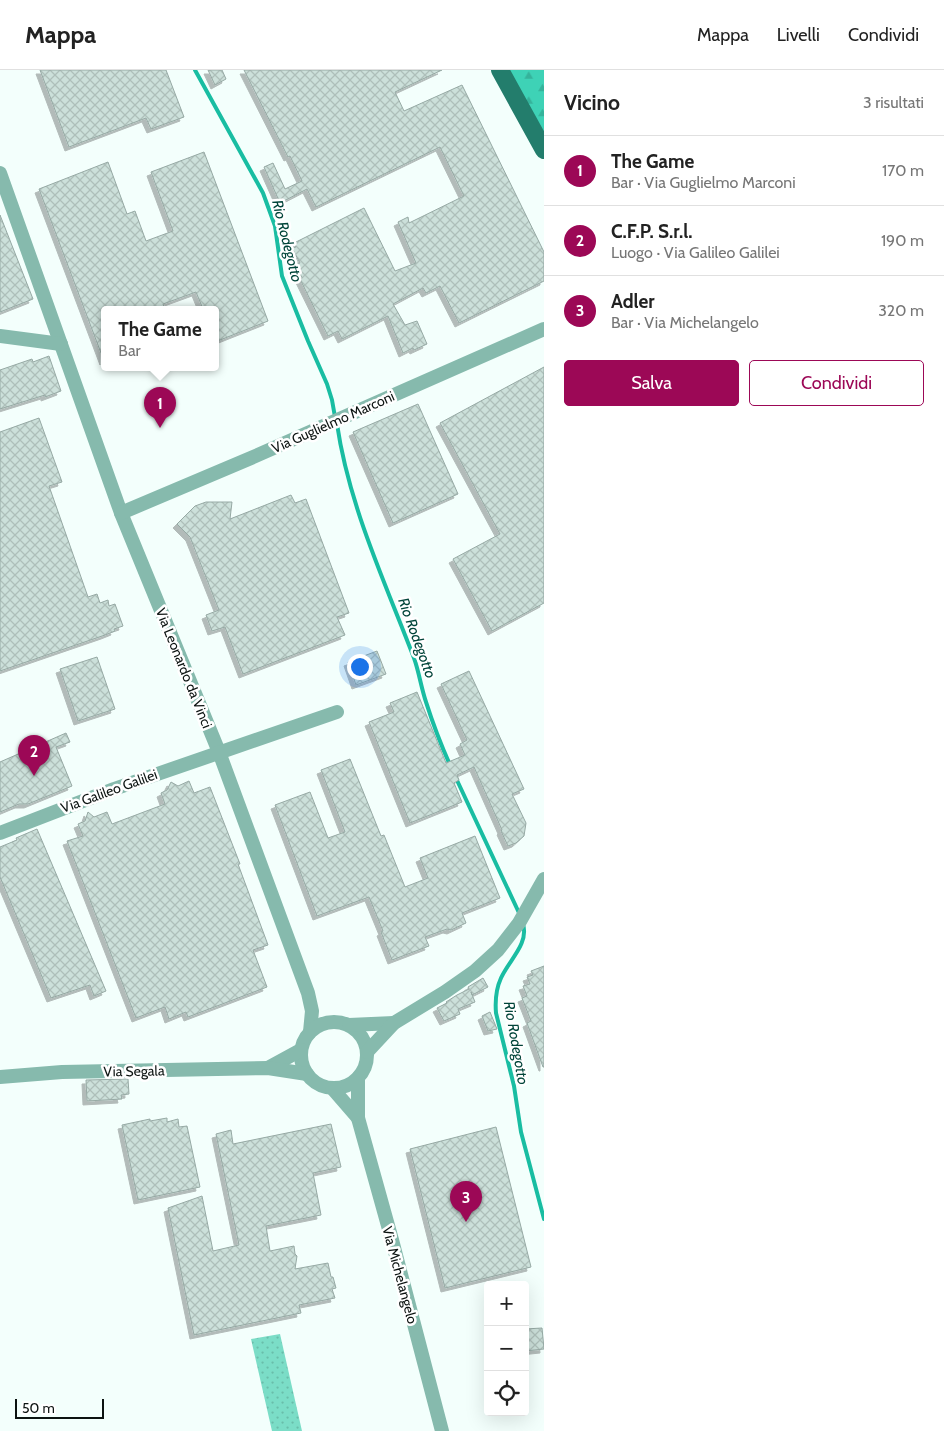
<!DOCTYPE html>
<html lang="it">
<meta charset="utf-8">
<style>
body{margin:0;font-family:Cabin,sans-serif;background:#f2f2f2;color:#222}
.controls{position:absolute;right:15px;bottom:15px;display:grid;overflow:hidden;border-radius:5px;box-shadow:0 5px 20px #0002}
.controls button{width:45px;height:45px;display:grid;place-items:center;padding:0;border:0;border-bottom:1px solid #e0e0e0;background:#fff;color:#222;font:25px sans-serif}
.scale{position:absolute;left:15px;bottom:12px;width:89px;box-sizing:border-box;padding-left:5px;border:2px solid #0c1311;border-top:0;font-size:14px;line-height:18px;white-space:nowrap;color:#0c1311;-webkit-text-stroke:4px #fff;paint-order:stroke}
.you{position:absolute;left:359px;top:596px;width:18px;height:18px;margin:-12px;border:4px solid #fff;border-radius:50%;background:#1a73e8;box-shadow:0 0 0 8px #1a73e833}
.badge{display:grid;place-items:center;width:32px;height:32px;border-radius:50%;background:#9c0856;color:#fff;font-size:16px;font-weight:700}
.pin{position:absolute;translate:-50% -41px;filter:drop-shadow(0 1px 2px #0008)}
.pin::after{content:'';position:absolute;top:26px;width:18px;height:15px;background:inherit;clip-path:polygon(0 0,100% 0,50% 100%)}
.popup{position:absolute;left:101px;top:236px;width:118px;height:65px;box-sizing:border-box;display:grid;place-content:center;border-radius:5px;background:#fff;filter:drop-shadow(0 1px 4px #0005);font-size:16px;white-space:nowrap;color:#767676}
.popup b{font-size:19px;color:#222}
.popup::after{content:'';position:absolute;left:50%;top:100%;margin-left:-10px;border:10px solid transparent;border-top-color:#fff}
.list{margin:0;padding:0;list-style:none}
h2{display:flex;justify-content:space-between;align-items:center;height:65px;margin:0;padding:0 20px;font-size:21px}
h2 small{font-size:16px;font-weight:400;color:#767676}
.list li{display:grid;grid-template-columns:32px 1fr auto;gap:15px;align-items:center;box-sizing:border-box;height:70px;padding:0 20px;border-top:1px solid #e0e0e0}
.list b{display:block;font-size:19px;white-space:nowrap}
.list p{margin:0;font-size:16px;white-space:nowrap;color:#767676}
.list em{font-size:16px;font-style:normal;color:#767676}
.actions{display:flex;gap:10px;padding:15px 20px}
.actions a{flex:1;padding:11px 0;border:1px solid #9c0856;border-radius:5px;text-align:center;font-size:18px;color:#9c0856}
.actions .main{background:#9c0856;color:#fff}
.icon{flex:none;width:28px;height:28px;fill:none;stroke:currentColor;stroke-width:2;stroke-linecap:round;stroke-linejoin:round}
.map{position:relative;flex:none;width:544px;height:1361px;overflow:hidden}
header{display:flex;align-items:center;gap:30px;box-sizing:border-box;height:70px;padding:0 25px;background:#fff;border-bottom:1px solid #e0e0e0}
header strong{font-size:24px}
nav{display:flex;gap:28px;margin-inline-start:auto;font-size:18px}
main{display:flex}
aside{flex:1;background:#fff}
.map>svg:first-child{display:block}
.grass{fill:url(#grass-dots)}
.forest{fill:url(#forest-firs)}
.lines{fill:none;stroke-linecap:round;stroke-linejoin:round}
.stream{stroke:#19bda2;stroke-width:4}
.building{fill:url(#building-cross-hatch);stroke:#96a9a4;filter:url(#shadow)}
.minor{stroke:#86baad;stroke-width:14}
.major{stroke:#237d6c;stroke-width:18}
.labels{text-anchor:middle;stroke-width:5;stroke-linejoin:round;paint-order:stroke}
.street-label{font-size:14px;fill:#0c1311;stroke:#fff}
.water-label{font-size:15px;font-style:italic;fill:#014439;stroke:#fff}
</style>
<header>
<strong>Mappa</strong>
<nav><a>Mappa</a><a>Livelli</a><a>Condividi</a></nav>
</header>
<main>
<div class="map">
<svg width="544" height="1361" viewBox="0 0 544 1361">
<defs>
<pattern id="grass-dots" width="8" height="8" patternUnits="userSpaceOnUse" patternTransform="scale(1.25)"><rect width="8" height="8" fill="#7bddc7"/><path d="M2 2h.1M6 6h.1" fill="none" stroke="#69bdaa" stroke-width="1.8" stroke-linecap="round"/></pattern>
<pattern id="forest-firs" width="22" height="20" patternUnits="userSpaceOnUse" patternTransform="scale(1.25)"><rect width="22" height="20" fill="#3ed2b6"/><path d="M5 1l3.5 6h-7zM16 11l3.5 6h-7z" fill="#35b39b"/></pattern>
<pattern id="building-cross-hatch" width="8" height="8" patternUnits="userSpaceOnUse" patternTransform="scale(1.25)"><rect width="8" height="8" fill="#cce0da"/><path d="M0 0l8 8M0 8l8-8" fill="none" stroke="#aebfba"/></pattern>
<filter id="shadow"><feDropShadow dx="-4" dy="4" stdDeviation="0" flood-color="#0004"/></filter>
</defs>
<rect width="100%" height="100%" fill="#f3fffc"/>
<path class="grass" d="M280 1264 302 1361H272L251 1269Z"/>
<path class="forest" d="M499 0H544V82Z"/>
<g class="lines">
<g class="stream">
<path d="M195 0 263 123 275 156 282 206 308 271 327 314 332 330 335 347"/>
<path d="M337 354C349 436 385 512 414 588 419 602 421 617 426 632 433 654 441 675 450 695"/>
<path d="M455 706 520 845"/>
<path d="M523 854C529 874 509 890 501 908 496 919 495 931 496 943L514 1016 521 1062 544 1149"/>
</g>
</g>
<g class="building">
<path d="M40 0H166L184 47 151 59 146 48 69 77Z"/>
<path d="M208 0H222L226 9 215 15Z"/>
<path d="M244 0H442L395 22 404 41 462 15 544 182V211L459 253 440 216 426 223 423 218 393 234 405 255 417 251 427 274 414 280 413 278 403 283 388 246 342 269 338 261 328 266 300 209 302 208 296 195 300 193 292 178 296 177 294 173 364 138 395 201 416 193 398 152 408 147 409 153 464 126 440 77 316 137 307 119 280 133 264 97 273 93 285 119 302 111 290 86 288 87Z"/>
<path d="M204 82 268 251 215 272V239H203L196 222 163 234 165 239H105L104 291 39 119 108 92 127 144 135 141 146 171 173 161 151 102Z"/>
<path d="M0 145 33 229 0 242Z"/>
<path d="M49 286 61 321 45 327V325L0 339V300L32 289 33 292Z"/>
<path d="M544 297V533L492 561 453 489 500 464 440 353Z"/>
<path d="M418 334 458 424 393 453 353 362Z"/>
<path d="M39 348 62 412 49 416 88 527 97 524 100 533 108 530 109 536 115 534 123 556 114 559 115 561 105 565 0 601V362Z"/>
<path d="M291 425 295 433 306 429 349 543 337 547 345 565 243 604 225 557 212 561 206 545 219 540 190 467 177 454 195 436 206 432H232L230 449Z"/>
<path d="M377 581 386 604 356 615 348 592Z"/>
<path d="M97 587 115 639 78 651 60 599Z"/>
<path d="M469 601 524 719 512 724 526 753 524 766 516 773 508 776 501 761 502 760 474 697 457 705 459 710 454 713 462 732 410 753 369 652 394 642 390 633 417 622 446 693 465 685 460 674 467 670 441 614Z"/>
<path d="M66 663 70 672 56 677 72 716 28 734H19L0 742V692Z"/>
<path d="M350 689 381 766 384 765 405 817 428 808 420 788 475 766 500 828 462 843 466 853 451 860 447 859 425 867 429 876 392 890 381 862 383 861 369 827 317 846 275 735 310 722 328 768 345 762 321 700Z"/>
<path d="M189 711 194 723 210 717 240 794H238L268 875 253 880 267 917 188 947 186 942 169 949 165 937 136 948 67 771 83 766 78 754 85 751 88 742 94 747 107 742 112 754 165 734 161 723 167 720 171 712 178 716Z"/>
<path d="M37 759 106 921 94 926 90 915 51 928 0 807V777L17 770 16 768Z"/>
<path d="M544 896V997H543L527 953 531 951 522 928 527 926 523 916 530 914 527 907 533 905 531 901Z"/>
<path d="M483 908 488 917 472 925 471 922 475 932 458 939 460 944 444 951 437 938 447 933 446 932 457 925 469 919 468 917Z"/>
<path d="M490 942 497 959 488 961 482 946Z"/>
<path d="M128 1009 129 1024 121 1025 122 1029 87 1031 86 1010Z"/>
<path d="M167 1048V1052L178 1049 179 1057 187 1056 200 1117 138 1130 122 1055 150 1049V1051Z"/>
<path d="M331 1054 341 1097 313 1103 321 1145 266 1156 270 1181 294 1176 295 1184 297 1186 295 1199 328 1193 331 1207H333L336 1218 332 1219 335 1228 299 1235 301 1243 194 1265 168 1138 202 1126 213 1181 239 1175 216 1064 231 1060 233 1074Z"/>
<path d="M496 1057 531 1197 445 1218 410 1079Z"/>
<path d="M542 1258 544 1279 525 1281V1259Z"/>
</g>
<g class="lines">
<g class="minor">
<path d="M0 103 121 443 219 682 308 923 312 941 310 962"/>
<path d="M0 266 61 274"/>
<path d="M121 443 251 388 544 259"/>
<path d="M0 763 114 719 337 642"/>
<circle cx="334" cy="985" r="33"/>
<path d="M349 955 394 953"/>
<path d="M367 982 394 953 445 922 475 901 498 880 519 853 544 809"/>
<path d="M268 998 301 980"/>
<path d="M0 1007 62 1002 268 998 307 1004"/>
<path d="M358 1008V1048L392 1170 442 1361"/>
<path d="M332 1018 358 1048"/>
</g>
<path class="major" d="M500 0 544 80"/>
</g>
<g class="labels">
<g class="street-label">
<text transform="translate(333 352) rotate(-24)" y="5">Via Guglielmo Marconi</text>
<text transform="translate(184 598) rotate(68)" y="5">Via Leonardo da Vinci</text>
<text transform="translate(109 721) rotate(-20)" y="5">Via Galileo Galilei</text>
<text transform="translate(134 1001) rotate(-1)" y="5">Via Segala</text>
<text transform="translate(400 1205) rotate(75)" y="5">Via Michelangelo</text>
</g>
<g class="water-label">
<text transform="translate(287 171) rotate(76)" y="5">Rio Rodegotto</text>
<text transform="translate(417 568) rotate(70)" y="5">Rio Rodegotto</text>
<text transform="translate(516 973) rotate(80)" y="5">Rio Rodegotto</text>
</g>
</g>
</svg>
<div class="controls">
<button>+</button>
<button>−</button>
<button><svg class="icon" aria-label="locate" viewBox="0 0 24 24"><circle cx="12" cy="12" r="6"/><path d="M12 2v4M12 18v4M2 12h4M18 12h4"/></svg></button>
</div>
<div class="scale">50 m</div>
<div class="you"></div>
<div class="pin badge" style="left:160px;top:358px">1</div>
<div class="popup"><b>The Game</b>Bar</div>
<div class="pin badge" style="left:34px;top:706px">2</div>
<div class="pin badge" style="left:466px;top:1152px">3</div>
</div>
<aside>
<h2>Vicino<small>3 risultati</small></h2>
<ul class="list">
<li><span class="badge">1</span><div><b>The Game</b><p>Bar · Via Guglielmo Marconi</p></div><em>170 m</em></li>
<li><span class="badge">2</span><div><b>C.F.P. S.r.l.</b><p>Luogo · Via Galileo Galilei</p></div><em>190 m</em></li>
<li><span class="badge">3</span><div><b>Adler</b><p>Bar · Via Michelangelo</p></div><em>320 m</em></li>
</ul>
<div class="actions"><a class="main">Salva</a><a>Condividi</a></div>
</aside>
</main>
